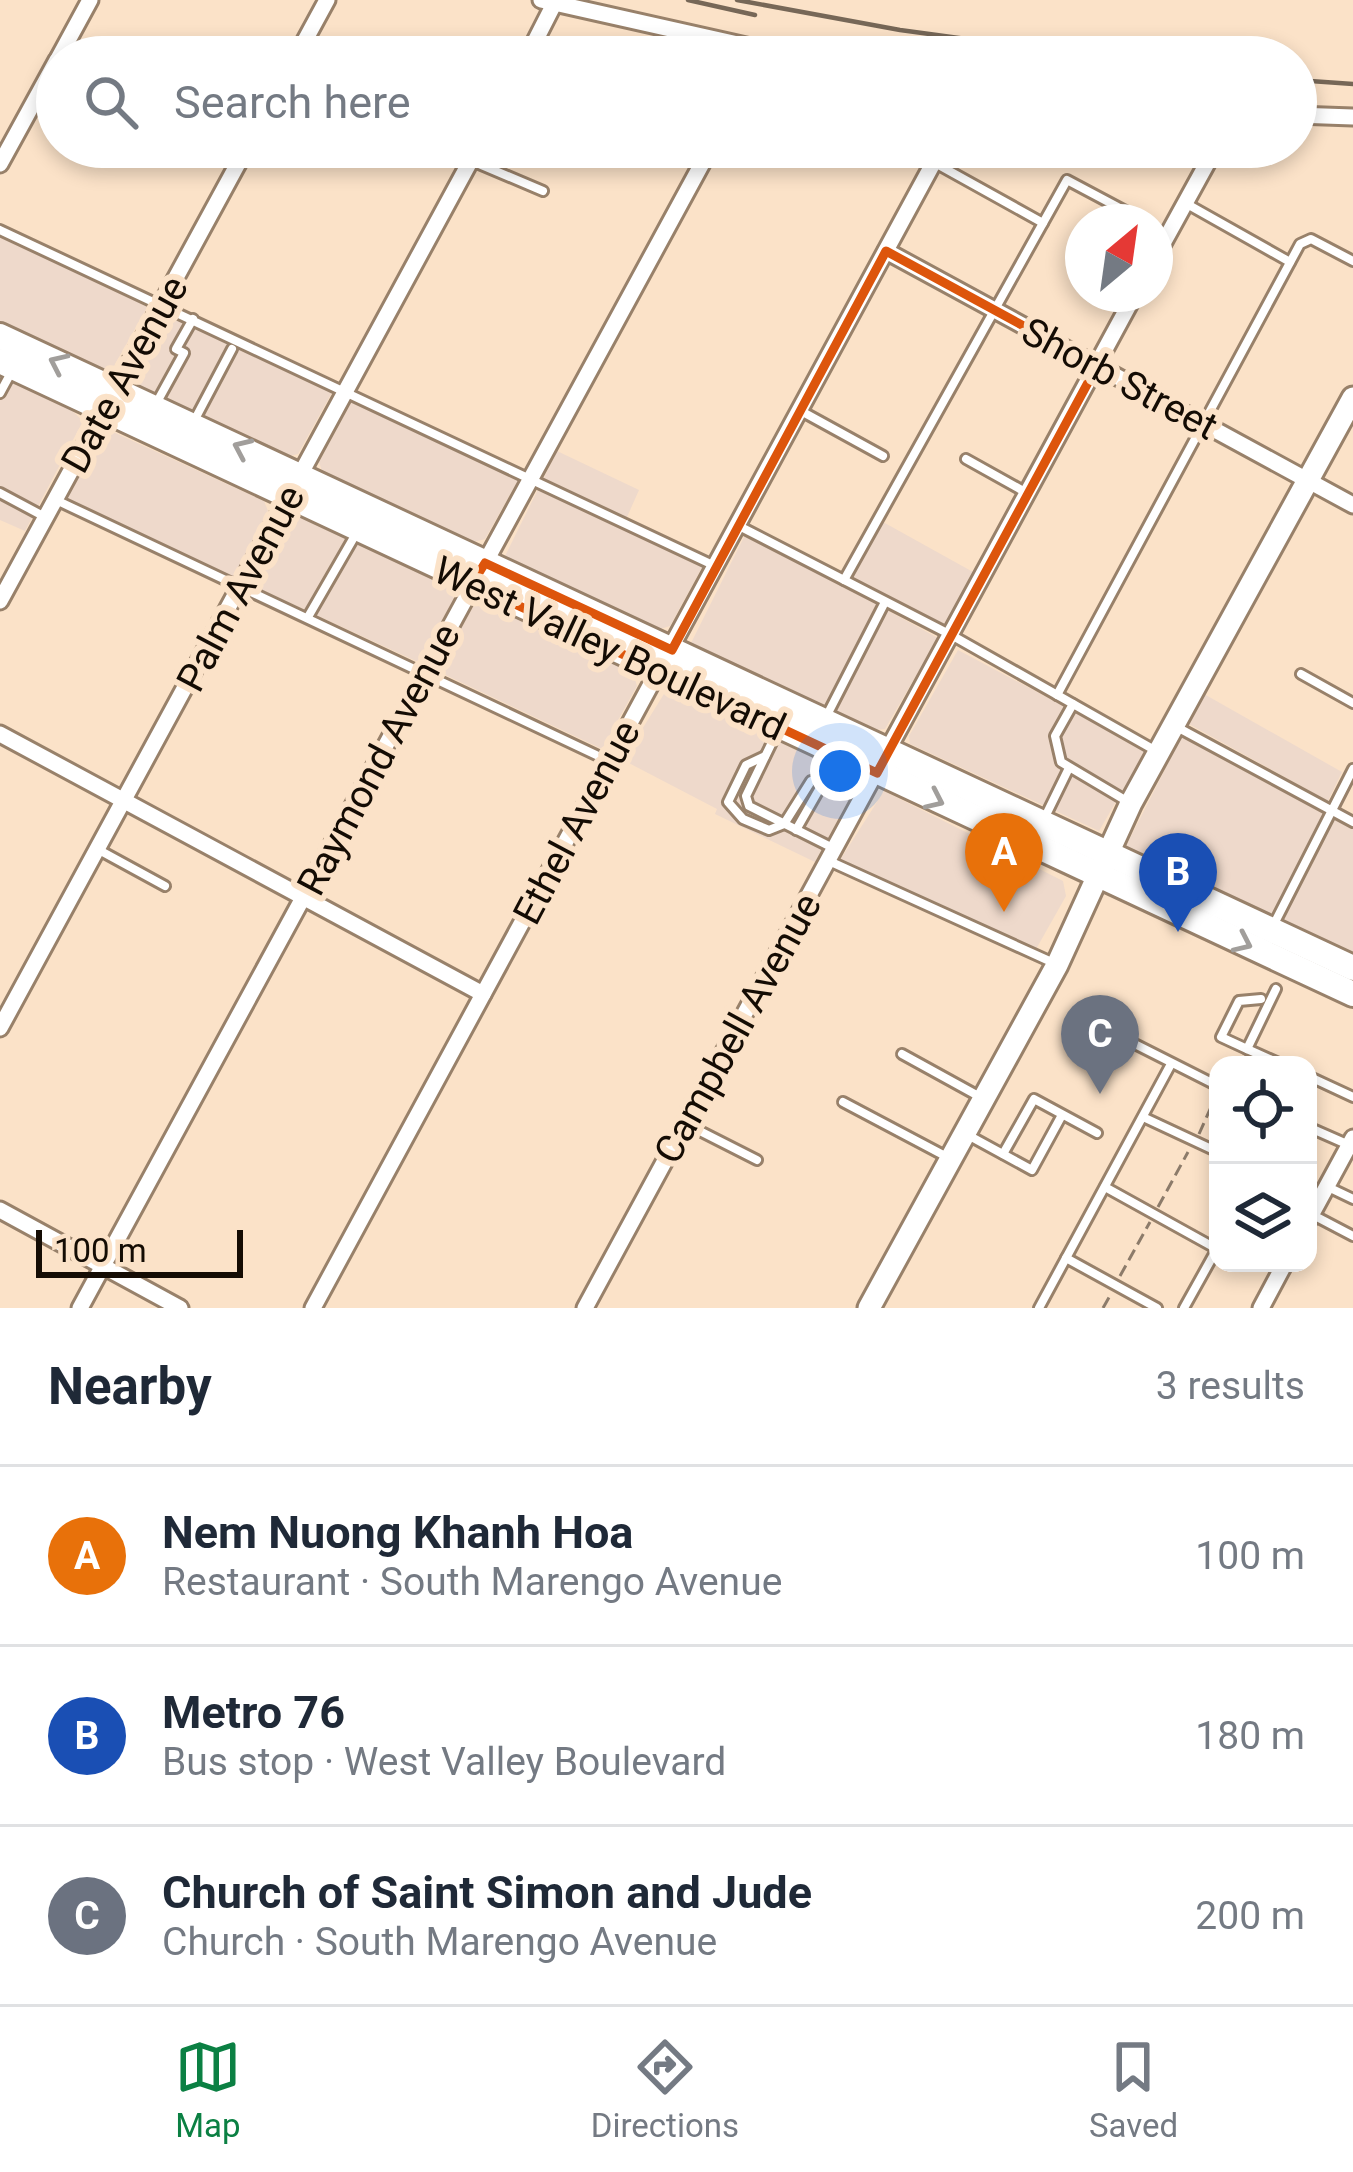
<!DOCTYPE html>
<meta charset="utf-8">
<style>
body{margin:0;font-family:Roboto,sans-serif;background:#f6f6f7;color:#1f2937}
.controls{position:absolute;right:36px;bottom:36px;display:grid;overflow:hidden;border-radius:24px;box-shadow:0 6px 18px #0003}
.controls button{width:108px;height:108px;display:grid;place-items:center;padding:0;border:0;border-bottom:3px solid #e0e1e3;background:#fff;color:#1f2937;font:60px sans-serif}
.compass{position:absolute;left:1065px;top:204px;width:108px;height:108px;border-radius:50%;background:#fff;box-shadow:0 6px 18px #0003;rotate:29deg}
.scale{position:absolute;left:36px;bottom:30px;width:207px;box-sizing:border-box;padding-left:12px;border:6px solid #140c04;border-top:0;font-size:33px;line-height:42px;white-space:nowrap;color:#140c04;-webkit-text-stroke:9px #fbe2c8;paint-order:stroke}
.you{position:absolute;left:840px;top:771px;width:42px;height:42px;margin:-30px;border:9px solid #fff;border-radius:50%;background:#1a73e8;box-shadow:0 0 0 18px #1a73e833}
.badge{display:grid;place-items:center;width:78px;height:78px;border-radius:50%;background:#0b8043;color:#fff;font-size:39px;font-weight:700}
.pin{position:absolute;translate:-50% -99px;filter:drop-shadow(0 3px 6px #0008)}
.pin::after{content:'';position:absolute;top:63px;width:42px;height:36px;background:inherit;clip-path:polygon(0 0,100% 0,50% 100%)}
.list{margin:0;padding:0;list-style:none}
h2{display:flex;justify-content:space-between;align-items:center;height:156px;margin:0;padding:0 48px;font-size:51px}
h2 small{font-size:39px;font-weight:400;color:#747a83}
.list li{display:grid;grid-template-columns:78px 1fr auto;gap:36px;align-items:center;box-sizing:border-box;height:180px;padding:0 48px;border-top:3px solid #e0e1e3}
.list b{display:block;font-size:45px;white-space:nowrap}
.list p{margin:0;font-size:39px;white-space:nowrap;color:#747a83}
.list em{font-size:39px;font-style:normal;color:#747a83}
.icon{flex:none;width:66px;height:66px;fill:none;stroke:currentColor;stroke-width:2;stroke-linecap:round;stroke-linejoin:round}
.map{position:relative;flex:none;width:1353px;height:1308px;overflow:hidden}
.search{position:absolute;background:#fff;box-shadow:0 6px 18px #0003;left:36px;right:36px;top:36px;height:132px;display:flex;align-items:center;gap:30px;box-sizing:border-box;padding:0 42px;border-radius:66px;color:#747a83;font-size:45px}
.sheet{height:696px;background:#fff}
nav{display:flex;justify-content:space-around;align-items:center;box-sizing:border-box;height:168px;border-top:3px solid #e0e1e3;background:#fff;font-size:33px;color:#747a83}
nav a{display:grid;justify-items:center;gap:6px}
nav .on{color:#0b8043}
.map>svg:first-child{display:block}
.commercial{fill:#eed9cb}
.lines{fill:none;stroke-linecap:round;stroke-linejoin:round}
.lane-casing{stroke:#98816a;stroke-width:14}
.street-casing{stroke:#98816a;stroke-width:21}
.secondary-casing{stroke:#98816a;stroke-width:27}
.primary-casing{stroke:#98816a;stroke-width:30}
.path{stroke:#8c7b6a;stroke-width:3;stroke-dasharray:12 6;stroke-linecap:butt}
.lane{stroke:#fff;stroke-width:8}
.street{stroke:#fff;stroke-width:15}
.secondary{stroke:#fff;stroke-width:21}
.primary{stroke:#fff;stroke-width:24}
.rail{stroke:#766757;stroke-width:4.5}
.oneway{stroke:#a19e9b}
.marked{fill:none;stroke:#dd550c;stroke-width:9;stroke-linejoin:round}
.labels{text-anchor:middle;stroke-width:12;stroke-linejoin:round;paint-order:stroke}
.street-label{font-size:39px;fill:#140c04;stroke:#fbe2c8}
</style>
<div class="map">
<svg width="1353" height="1308" viewBox="0 0 1353 1308">
<rect width="100%" height="100%" fill="#fbe2c8"/>
<g class="commercial">
<path d="M0 236 149 304 114 366 101 371 0 324Z"/>
<path d="M167 311 334 389 298 454 286 457 139 388 135 375Z"/>
<path d="M0 375 65 404 83 421 25 531 0 520Z"/>
<path d="M353 399 520 477 485 539 470 543 323 474 319 462Z"/>
<path d="M111 431 264 501 268 511 233 578 66 498 100 437Z"/>
<path d="M557 451 639 490 623 526 704 564 670 626 657 630 505 556Z"/>
<path d="M296 515 449 586 454 599 418 662 251 585 287 521Z"/>
<path d="M883 522 973 572 944 627 852 577Z"/>
<path d="M746 533 938 638 885 729 873 730 691 643Z"/>
<path d="M484 602 632 670 637 686 602 749 437 671 473 607Z"/>
<path d="M958 650 1146 750 1099 831 910 744 909 736Z"/>
<path d="M667 689 854 777 855 788 815 862 715 814 717 809 623 760Z"/>
<path d="M1204 694 1342 772 1328 801 1187 723Z"/>
<path d="M1182 736 1353 829V953L1126 846Z"/>
<path d="M884 791 1063 881 1066 896 1035 951 840 860Z"/>
</g>
<g class="lines">
<g class="lane-casing">
<g id="lane">
<path d="M39 98 57 106"/>
<path d="M472 161 543 191"/>
<path d="M935 163 1043 223"/>
<path d="M1187 204 1290 262"/>
<path d="M0 230 715 566"/>
<path d="M0 393 13 369"/>
<path d="M157 402 184 353 176 349 193 319"/>
<path d="M801 411 883 456"/>
<path d="M194 421 232 349"/>
<path d="M966 459 1027 493"/>
<path d="M0 493 45 517"/>
<path d="M56 500 609 761"/>
<path d="M739 526 953 636 1158 752"/>
<path d="M844 580 1067 180 1146 222"/>
<path d="M308 617 357 532"/>
<path d="M1301 674 1353 703"/>
<path d="M1057 695 1300 244 1311 239 1353 261"/>
<path d="M1073 704 1055 736 1061 762 1130 803"/>
<path d="M825 719 885 602"/>
<path d="M1175 726 1353 822"/>
<path d="M779 728 746 796 749 806 835 849"/>
<path d="M765 756 746 765 728 802 743 819 769 830 784 824 811 781 827 779"/>
<path d="M1045 817 1068 770"/>
<path d="M796 830 837 758"/>
<path d="M99 850 165 886"/>
<path d="M829 861 1056 964"/>
<path d="M1272 928 1353 769"/>
<path d="M1276 989 1247 1049 1283 1065"/>
<path d="M1113 1033 1218 1086"/>
<path d="M1247 1049 1221 1037 1239 1001 1261 999"/>
<path d="M902 1054 982 1098"/>
<path d="M1308 1076 1353 1097"/>
<path d="M843 1102 949 1158"/>
<path d="M1143 1117 1218 1152"/>
<path d="M686 1124 757 1160"/>
<path d="M1308 1127 1349 1145"/>
<path d="M966 1134 1032 1170 1062 1115"/>
<path d="M1003 1154 1034 1099 1097 1133"/>
<path d="M1105 1187 1217 1249"/>
<path d="M1328 1187 1353 1199"/>
<path d="M1313 1215 1353 1236"/>
<path d="M1066 1258 1157 1308"/>
<path d="M1039 1308 1171 1064"/>
<path d="M1184 1308 1218 1247"/>
</g>
</g>
<g class="street-casing">
<g id="street">
<path d="M541 0 795 57"/>
<path d="M59 57 90 0"/>
<path d="M296 57 327 0"/>
<path d="M527 57 554 4"/>
<path d="M1296 115 1353 117"/>
<path d="M0 164 57 60"/>
<path d="M886 251 1353 505"/>
<path d="M1155 258 1216 147"/>
<path d="M0 601 247 147"/>
<path d="M0 734 483 994"/>
<path d="M0 1028 478 147"/>
<path d="M0 1210 180 1308"/>
<path d="M1308 1221 1353 1138"/>
<path d="M80 1308 711 147"/>
<path d="M313 1308 942 147"/>
<path d="M585 1308 1135 294"/>
<path d="M1261 1308 1285 1263"/>
</g>
</g>
<g class="secondary-casing">
<path id="secondary" d="M869 1308 1057 965 1131 803 1353 398"/>
</g>
<g class="primary-casing">
<g id="primary">
<path d="M0 336 1353 968"/>
<path d="M0 361 1353 994"/>
</g>
</g>
<g class="path">
<path d="M1199 1134 1211 1107"/>
<path d="M1158 1207 1188 1152"/>
<path d="M1120 1276 1150 1222"/>
<path d="M1103 1308 1111 1294"/>
</g>
<use href="#lane" class="lane"/>
<use href="#street" class="street"/>
<use href="#secondary" class="secondary"/>
<use href="#primary" class="primary"/>
<g class="rail">
<path d="M688 0 755 15"/>
<path d="M737 0 900 30 1100 57"/>
<path d="M1296 80 1353 84"/>
</g>
</g>
<defs><path id="oneway-chevron" d="M-2-3.5L2.5 0L-2 3.5" fill="none" stroke-width="1.6" stroke-linecap="round" stroke-linejoin="round" transform="scale(3)"/></defs>
<g class="oneway">
<use href="#oneway-chevron" transform="translate(58 363) rotate(-155)"/>
<use href="#oneway-chevron" transform="translate(242 448) rotate(-156)"/>
<use href="#oneway-chevron" transform="translate(935 800) rotate(25)"/>
<use href="#oneway-chevron" transform="translate(1243 943) rotate(25)"/>
</g>
<path class="marked" d="M886 251 1097 366 877 773 472 584 485 563 672 650Z"/>
<g class="labels">
<g class="street-label">
<text transform="translate(124 374) rotate(-61)" y="14">Date Avenue</text>
<text transform="translate(1120 378) rotate(28)" y="14">Shorb Street</text>
<text transform="translate(240 588) rotate(-62)" y="14">Palm Avenue</text>
<text transform="translate(610 648) rotate(25)" y="14">West Valley Boulevard</text>
<text transform="translate(378 759) rotate(-62)" y="14">Raymond Avenue</text>
<text transform="translate(576 822) rotate(-62)" y="14">Ethel Avenue</text>
<text transform="translate(737 1028) rotate(-61)" y="14">Campbell Avenue</text>
</g>
</g>
</svg>
<div class="controls">
<button><svg class="icon" aria-label="locate" viewBox="0 0 24 24"><circle cx="12" cy="12" r="6"/><path d="M12 2v4M12 18v4M2 12h4M18 12h4"/></svg></button>
<button><svg class="icon" aria-label="layers" viewBox="0 0 24 24"><path d="M12 4l9 5-9 5-9-5zM3 14l9 5 9-5"/></svg></button>
</div>
<svg class="compass" viewBox="-18 -18 36 36"><path d="M0-13l5 13h-10z" fill="#e53935"/><path d="M0 13l5-13h-10z" fill="#747a83"/></svg>
<div class="scale">100 m</div>
<div class="you"></div>
<div class="pin badge" style="left:1004px;top:912px;background:#e8710a">A</div>
<div class="pin badge" style="left:1178px;top:932px;background:#1a4fb4">B</div>
<div class="pin badge" style="left:1100px;top:1094px;background:#6b7280">C</div>
<div class="search"><svg class="icon" aria-label="search" viewBox="0 0 24 24"><circle cx="10" cy="10" r="6"/><path d="M15 15l6 6"/></svg>Search here</div>
</div>
<section class="sheet">
<h2>Nearby<small>3 results</small></h2>
<ul class="list">
<li><span class="badge" style="background:#e8710a">A</span><div><b>Nem Nuong Khanh Hoa</b><p>Restaurant · South Marengo Avenue</p></div><em>100 m</em></li>
<li><span class="badge" style="background:#1a4fb4">B</span><div><b>Metro 76</b><p>Bus stop · West Valley Boulevard</p></div><em>180 m</em></li>
<li><span class="badge" style="background:#6b7280">C</span><div><b>Church of Saint Simon and Jude</b><p>Church · South Marengo Avenue</p></div><em>200 m</em></li>
</ul>
</section>
<nav>
<a class="on"><svg class="icon" aria-label="map" viewBox="0 0 24 24"><path d="M3 6l6-2 6 2 6-2v14l-6 2-6-2-6 2zM9 4v14M15 6v14"/></svg>Map</a>
<a><svg class="icon" aria-label="directions" viewBox="0 0 24 24"><path d="M12 3l9 9-9 9-9-9zM9 14v-3h6M13 9l2 2-2 2"/></svg>Directions</a>
<a><svg class="icon" aria-label="saved" viewBox="0 0 24 24"><path d="M7 4h10v16l-5-4-5 4z"/></svg>Saved</a>
</nav>
